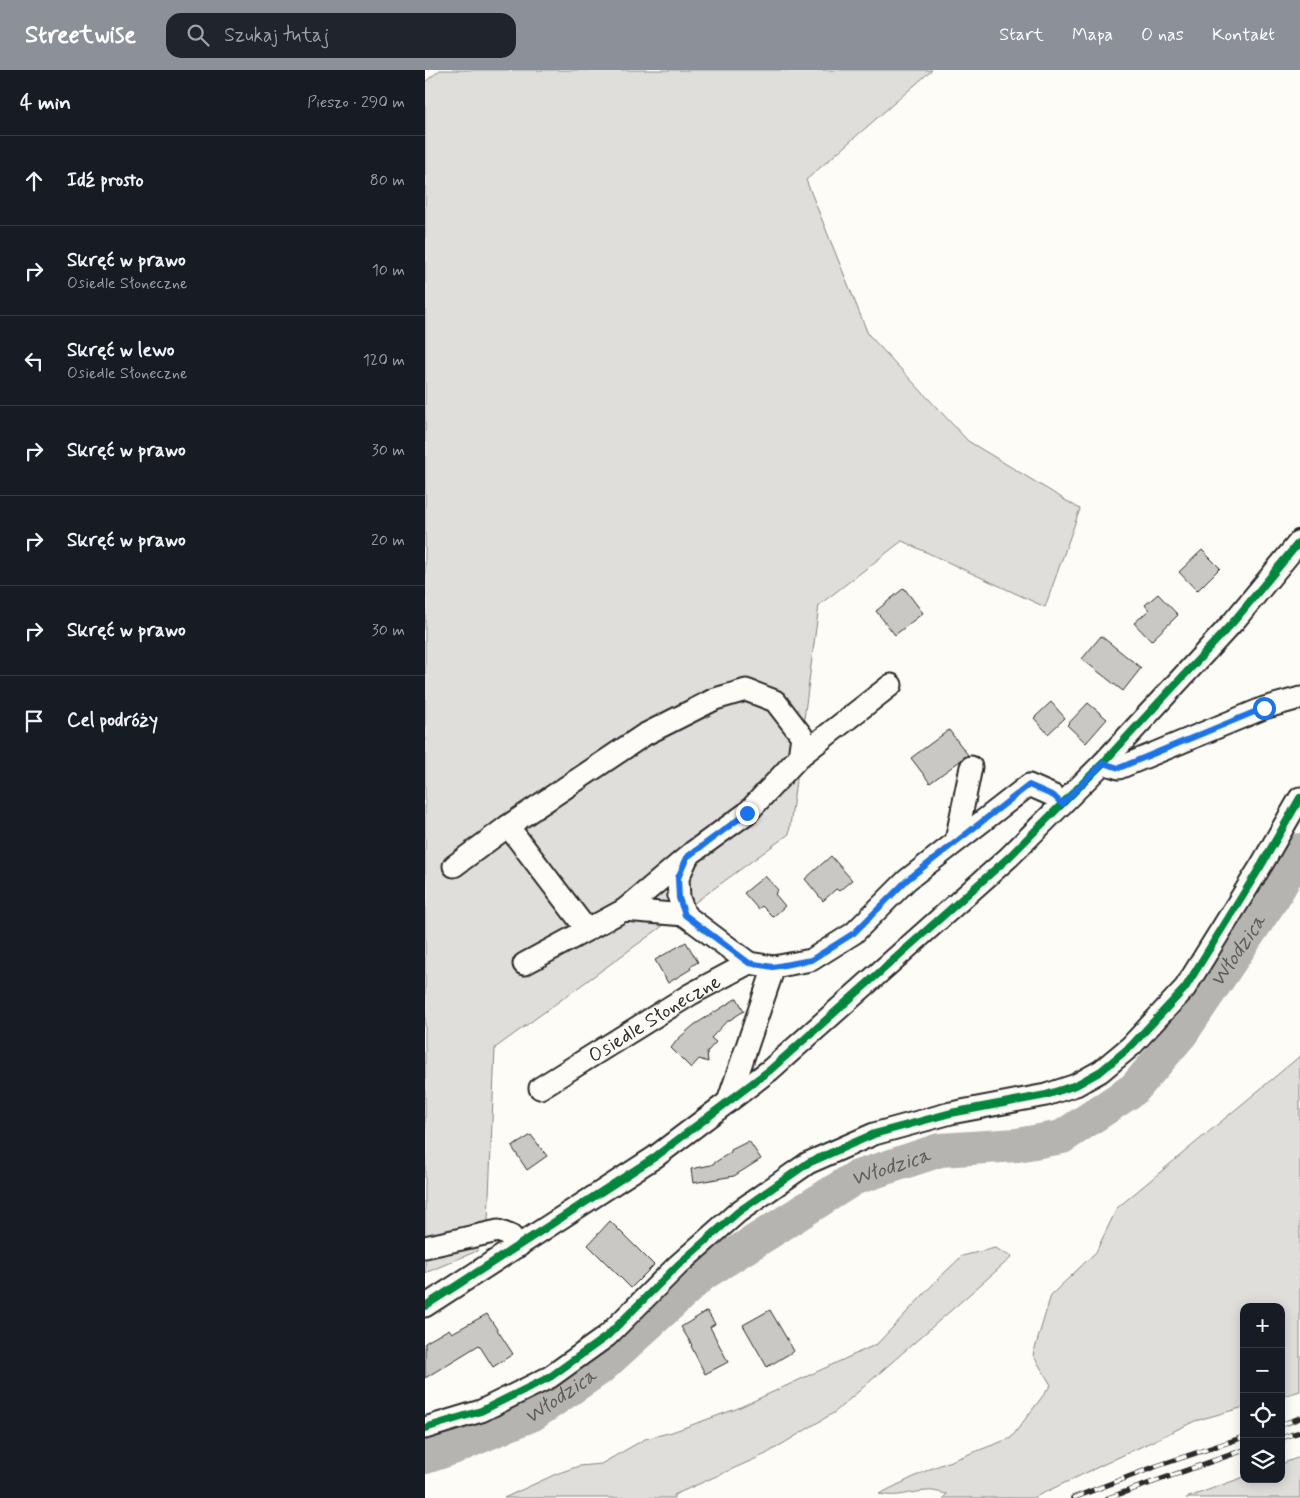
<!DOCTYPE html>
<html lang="pl">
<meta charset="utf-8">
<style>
body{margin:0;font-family:Mynerve,sans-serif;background:#20242c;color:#f1f3f6}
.controls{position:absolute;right:15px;bottom:15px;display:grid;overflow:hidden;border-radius:10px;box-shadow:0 2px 12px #0003}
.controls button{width:45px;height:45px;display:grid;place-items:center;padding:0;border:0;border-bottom:1px solid #363941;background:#171b24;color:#f1f3f6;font:25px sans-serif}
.stop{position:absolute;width:15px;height:15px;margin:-11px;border:4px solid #1a73e8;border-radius:50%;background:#fff}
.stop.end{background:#1a73e8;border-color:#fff;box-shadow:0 1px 5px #0008}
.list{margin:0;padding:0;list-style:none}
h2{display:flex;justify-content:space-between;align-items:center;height:65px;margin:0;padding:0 20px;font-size:21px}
h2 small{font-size:16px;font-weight:400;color:#9ea1a6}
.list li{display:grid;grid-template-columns:32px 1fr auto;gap:15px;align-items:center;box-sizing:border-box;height:90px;padding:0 20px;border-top:1px solid #363941}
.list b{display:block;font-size:19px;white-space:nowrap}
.list p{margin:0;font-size:16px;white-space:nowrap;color:#9ea1a6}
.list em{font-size:16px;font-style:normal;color:#9ea1a6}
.icon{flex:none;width:28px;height:28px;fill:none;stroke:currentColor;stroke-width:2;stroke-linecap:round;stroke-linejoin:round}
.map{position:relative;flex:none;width:875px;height:1428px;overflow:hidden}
header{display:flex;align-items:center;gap:30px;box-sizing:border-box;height:70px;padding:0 25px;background:#8c9099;color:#fff}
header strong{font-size:24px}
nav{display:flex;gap:28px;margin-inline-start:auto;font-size:18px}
.search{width:350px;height:45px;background:#20242c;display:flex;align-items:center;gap:12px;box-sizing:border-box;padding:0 18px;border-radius:15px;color:#9ea1a6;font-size:19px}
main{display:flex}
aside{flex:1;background:#171b24}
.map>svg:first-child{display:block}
.green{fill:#dfdeda;stroke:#858482}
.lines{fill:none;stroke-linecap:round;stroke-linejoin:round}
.river{stroke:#b5b4b1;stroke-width:34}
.building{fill:#c9c8c4;stroke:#2b2b2b}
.minor-casing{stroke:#2b2b2b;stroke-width:25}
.minor{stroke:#fdfcf7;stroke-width:21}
.rail-casing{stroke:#2b2b2b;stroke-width:5.5}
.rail{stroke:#fdfcf7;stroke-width:4;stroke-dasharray:11;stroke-linecap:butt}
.cycleway-casing{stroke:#fdfcf7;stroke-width:11}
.cycleway{stroke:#00873e;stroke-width:8}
.route{stroke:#1a73e8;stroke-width:6}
.labels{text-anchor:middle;stroke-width:5;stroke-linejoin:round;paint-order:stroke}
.street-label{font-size:20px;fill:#2b2b2b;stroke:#fdfcf7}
.water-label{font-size:21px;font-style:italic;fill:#5b5b5a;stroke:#fdfcf7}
</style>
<header>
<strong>Streetwise</strong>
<div class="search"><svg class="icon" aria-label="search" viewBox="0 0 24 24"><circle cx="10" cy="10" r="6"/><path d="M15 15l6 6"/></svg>Szukaj tutaj</div>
<nav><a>Start</a><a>Mapa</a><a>O nas</a><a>Kontakt</a></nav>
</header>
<main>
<aside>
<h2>4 min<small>Pieszo · 290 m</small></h2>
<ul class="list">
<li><svg class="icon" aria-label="ahead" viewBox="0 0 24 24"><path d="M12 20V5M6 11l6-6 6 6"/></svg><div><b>Idź prosto</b></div><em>80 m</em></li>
<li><svg class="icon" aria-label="right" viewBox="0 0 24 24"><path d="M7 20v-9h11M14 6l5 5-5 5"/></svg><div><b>Skręć w prawo</b><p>Osiedle Słoneczne</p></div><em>10 m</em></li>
<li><svg class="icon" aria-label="left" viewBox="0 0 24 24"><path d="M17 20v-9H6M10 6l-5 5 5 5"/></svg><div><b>Skręć w lewo</b><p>Osiedle Słoneczne</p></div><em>120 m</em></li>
<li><svg class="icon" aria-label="right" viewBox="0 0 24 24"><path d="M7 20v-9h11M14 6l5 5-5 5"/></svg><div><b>Skręć w prawo</b></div><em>30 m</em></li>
<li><svg class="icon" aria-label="right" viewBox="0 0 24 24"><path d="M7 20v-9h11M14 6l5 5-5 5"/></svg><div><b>Skręć w prawo</b></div><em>20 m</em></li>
<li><svg class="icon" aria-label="right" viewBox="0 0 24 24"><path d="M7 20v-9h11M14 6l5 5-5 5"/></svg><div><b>Skręć w prawo</b></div><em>30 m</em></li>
<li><svg class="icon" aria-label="arrive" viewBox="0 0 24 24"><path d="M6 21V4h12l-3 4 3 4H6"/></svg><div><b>Cel podróży</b></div></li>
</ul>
</aside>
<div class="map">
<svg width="875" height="1428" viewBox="0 0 875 1428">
<rect width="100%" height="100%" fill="#fdfcf7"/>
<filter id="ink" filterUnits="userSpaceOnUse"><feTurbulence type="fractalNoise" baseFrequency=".02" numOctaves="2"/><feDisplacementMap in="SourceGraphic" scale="10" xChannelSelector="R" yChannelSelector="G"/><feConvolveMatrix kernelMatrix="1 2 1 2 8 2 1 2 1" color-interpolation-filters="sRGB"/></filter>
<g filter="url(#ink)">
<g class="green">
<path d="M15 0H507L381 110 443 264 543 371 655 439 620 537 477 471 394 535 364 764 70 978 63 1152 52 1181 0 1203V12Z"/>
<path d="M875 986V1321L856 1327V1237H819V1337L770 1351 608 1428H518L522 1424C516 1423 508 1420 502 1421 482 1422 475 1428 454 1424L505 1399 586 1368 626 1315 608 1285 626 1225 671 1182 692 1138Z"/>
<path d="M570 1178 587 1187 410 1342 341 1384 249 1425V1428H79L131 1404 154 1396 176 1394 220 1369 247 1362 311 1339 452 1274 513 1209 537 1186Z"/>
<path d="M875 1387V1428H761L819 1407V1409H856V1394Z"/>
</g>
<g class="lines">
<path class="river" id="s1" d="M0 1387 30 1377 108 1344 174 1299 278 1204 430 1108 515 1080 592 1075 637 1067 709 1019 756 964 849 826 875 780"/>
</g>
<g class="building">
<path d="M777 480 795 498 772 521 754 502Z"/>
<path d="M479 518 498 543 470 565 451 541Z"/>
<path d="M733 524 753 545 726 571 709 553 724 540 720 535Z"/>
<path d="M676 566 716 598 698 621 657 589Z"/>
<path d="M626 632 640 648 623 664 609 648Z"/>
<path d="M663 633 682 649 661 673 642 655Z"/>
<path d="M524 660 543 685 505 713 486 688Z"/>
<path d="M406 786 427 810 414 821 411 819 398 831 380 809Z"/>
<path d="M340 806 353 820 350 824 360 836 348 847 337 836 333 839 319 823Z"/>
<path d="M261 872 273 892 265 897 266 899 243 913 230 890Z"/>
<path d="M312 928 319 941 300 953 286 968 291 972 282 982 283 992 274 989 266 998 246 978 253 969 269 955Z"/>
<path d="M106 1065 122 1086 102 1100 87 1077Z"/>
<path d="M324 1071 336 1089 309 1106 268 1113 266 1099 286 1095 306 1082V1080Z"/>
<path d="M185 1151 229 1195 206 1218 163 1175Z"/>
<path d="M345 1240 369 1281 342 1297 318 1255Z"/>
<path d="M282 1241 290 1254 285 1257 303 1292 280 1304 266 1276 267 1275 256 1257Z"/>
<path d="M62 1244 88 1284 68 1297 54 1275 0 1308V1273L24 1259 27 1263Z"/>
</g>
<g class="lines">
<g class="minor-casing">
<g id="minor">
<path d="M374 687 466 615"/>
<path d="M678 693 694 698 839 638 875 628"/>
<path d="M83 756 219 665 290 629 321 620 350 631 377 666 374 687 322 743 268 782 199 840"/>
<path d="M531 771 546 697"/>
<path d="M29 796 83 756 162 860"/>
<path d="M260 845 254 828 253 808 262 788"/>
<path d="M99 894 199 840 260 845 324 893"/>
<path id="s2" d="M115 1018 266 924 324 893 349 897 386 890 429 863 482 810 604 715 629 726 637 734"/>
<path d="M303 1032 349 897"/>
<path d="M0 1177 73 1161 86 1166 94 1176"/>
<path d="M0 1236 230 1087 345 1000 584 787 678 693 809 551 875 471"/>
<path d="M0 1358 56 1341 125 1307 182 1266 253 1195 313 1142 383 1093 449 1064 526 1043 621 1025 651 1015 676 1001 706 976 760 918 837 794 875 728"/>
</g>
</g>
<use href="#minor" class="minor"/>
<g class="rail-casing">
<g id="rail">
<path d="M856 1355 875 1348"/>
<path d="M856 1368 875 1362"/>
<path d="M648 1428 732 1396 819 1367"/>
<path d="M683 1428 819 1380"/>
</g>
</g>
<use href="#rail" class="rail"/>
<g class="cycleway-casing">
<g id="cycleway">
<path d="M0 1236 230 1087 345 1000 584 787 678 693 809 551 875 471"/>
<path d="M0 1358 56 1341 125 1307 182 1266 253 1195 313 1142 383 1093 449 1064 526 1043 621 1025 651 1015 676 1001 706 976 760 918 837 794 875 728"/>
</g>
</g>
<use href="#cycleway" class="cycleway"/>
</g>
</g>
<g class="lines" filter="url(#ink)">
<path class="route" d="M322 743 262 787 253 808 254 828 260 845 324 893 348 897 386 890 429 863 482 810 604 715 629 726 637 734 678 693 694 698 839 638"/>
</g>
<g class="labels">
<g class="street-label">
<text dy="7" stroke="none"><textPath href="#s2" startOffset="134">Osiedle Słoneczne</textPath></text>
</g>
<g class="water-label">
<text dy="7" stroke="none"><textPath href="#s1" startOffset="989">Włodzica</textPath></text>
<text dy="7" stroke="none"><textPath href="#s1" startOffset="554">Włodzica</textPath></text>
<text dy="7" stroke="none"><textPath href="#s1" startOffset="149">Włodzica</textPath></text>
</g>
</g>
</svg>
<div class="controls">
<button>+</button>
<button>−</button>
<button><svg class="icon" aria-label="locate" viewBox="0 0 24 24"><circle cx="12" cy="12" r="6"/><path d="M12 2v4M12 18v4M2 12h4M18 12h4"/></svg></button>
<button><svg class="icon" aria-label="layers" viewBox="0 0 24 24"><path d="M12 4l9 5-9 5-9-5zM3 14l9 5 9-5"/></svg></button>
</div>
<div class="stop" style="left:839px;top:638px"></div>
<div class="stop end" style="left:322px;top:743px"></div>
</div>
</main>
